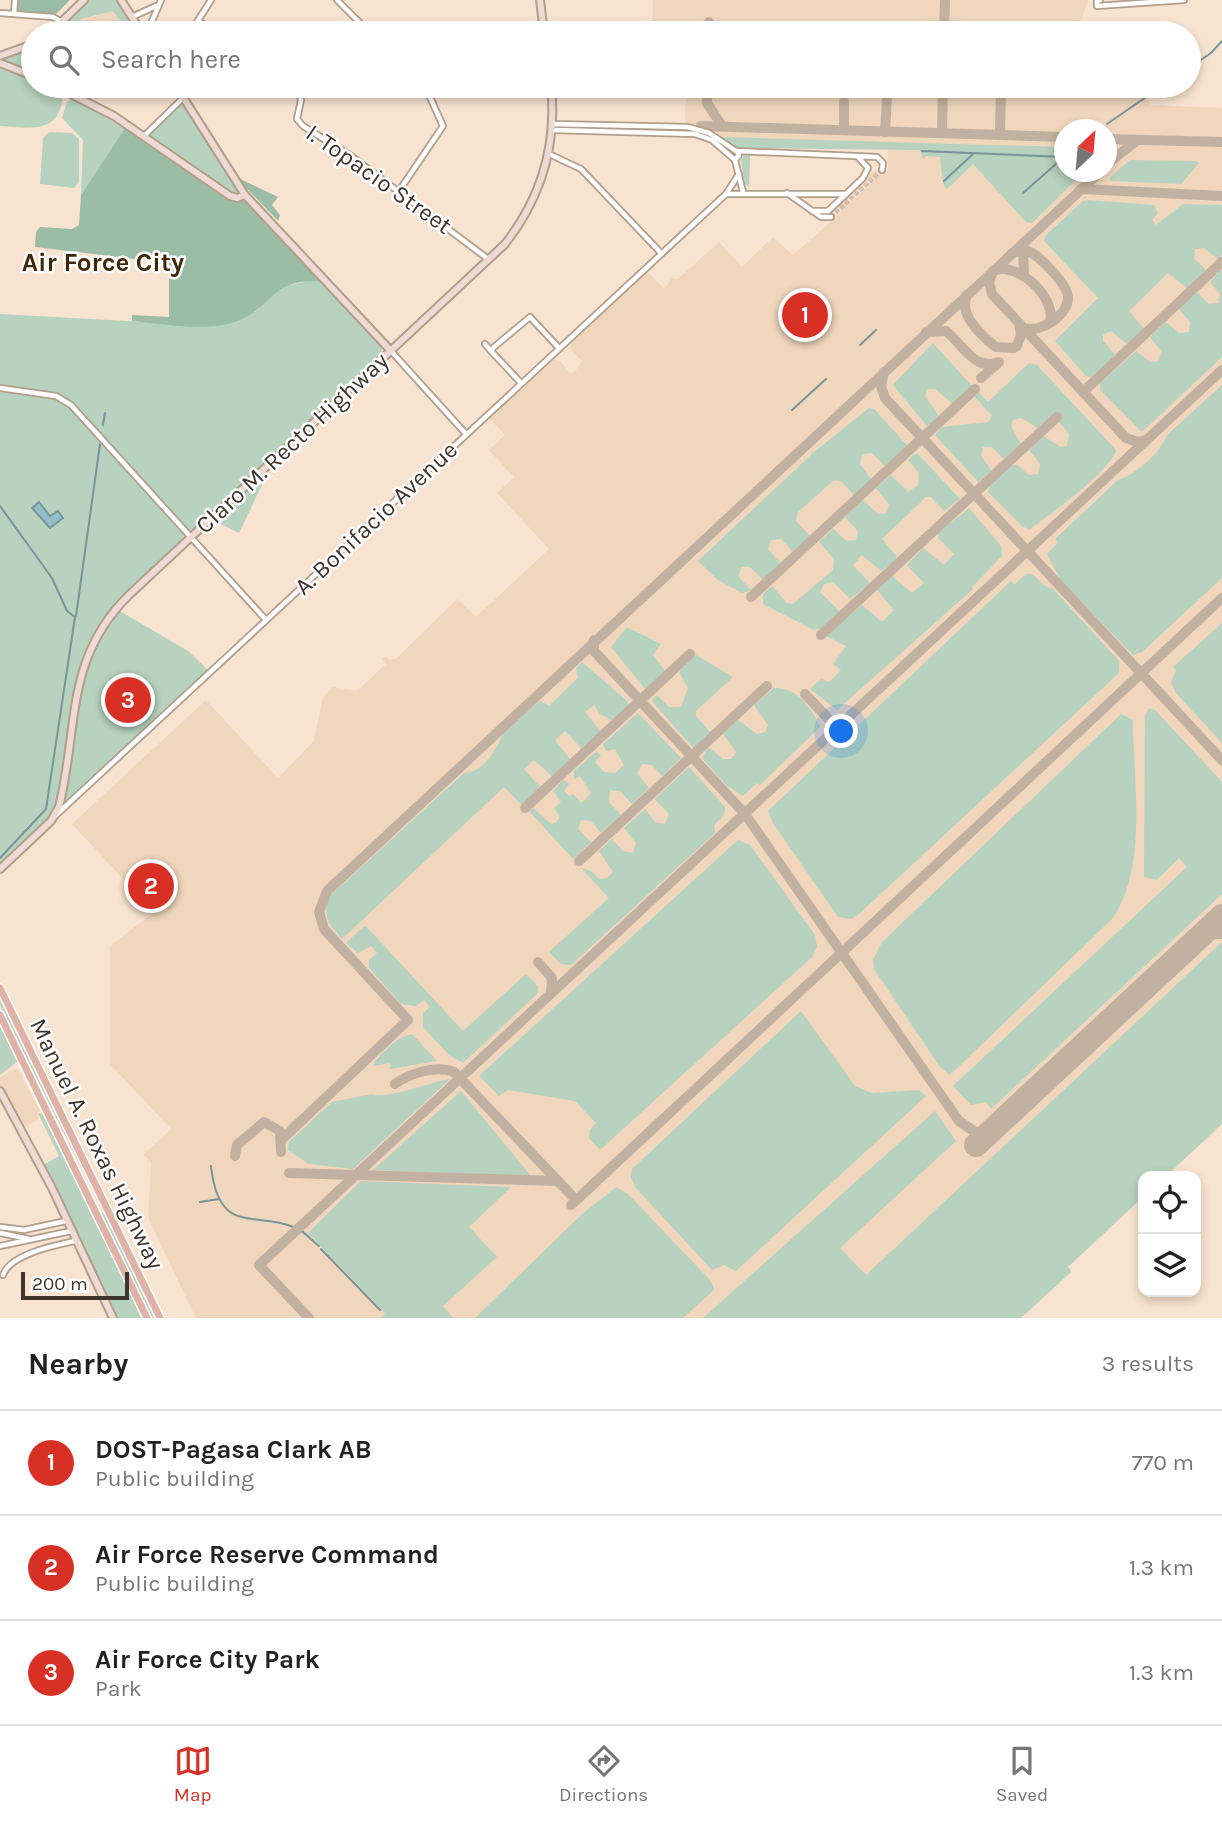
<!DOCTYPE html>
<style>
body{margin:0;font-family:Karla,sans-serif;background:#f2f2f2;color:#222}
.controls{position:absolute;right:21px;bottom:21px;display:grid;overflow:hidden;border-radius:14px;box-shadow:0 4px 10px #0003}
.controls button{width:63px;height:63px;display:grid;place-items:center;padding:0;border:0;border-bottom:2px solid #e0e0e0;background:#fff;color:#222;font:35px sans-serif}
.compass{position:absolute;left:1054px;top:119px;width:63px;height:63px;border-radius:50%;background:#fff;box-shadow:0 4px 10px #0003;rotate:26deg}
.scale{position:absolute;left:21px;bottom:18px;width:108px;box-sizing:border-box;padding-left:7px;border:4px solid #3d352d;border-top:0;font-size:19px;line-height:24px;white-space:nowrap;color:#3d352d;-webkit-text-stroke:5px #fff;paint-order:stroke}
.you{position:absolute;left:842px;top:732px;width:24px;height:24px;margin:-18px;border:5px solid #fff;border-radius:50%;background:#1a73e8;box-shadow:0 0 0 10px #1a73e833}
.badge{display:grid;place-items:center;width:46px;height:46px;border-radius:50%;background:#d93025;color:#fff;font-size:23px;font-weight:700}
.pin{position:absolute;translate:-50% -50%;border:4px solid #fff;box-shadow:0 2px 7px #0006}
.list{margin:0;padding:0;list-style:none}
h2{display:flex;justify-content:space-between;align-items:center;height:91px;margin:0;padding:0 28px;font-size:30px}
h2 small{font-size:23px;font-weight:400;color:#767676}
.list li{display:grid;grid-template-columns:46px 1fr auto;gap:21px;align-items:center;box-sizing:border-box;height:105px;padding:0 28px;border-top:2px solid #e0e0e0}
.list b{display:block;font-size:26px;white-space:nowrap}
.list p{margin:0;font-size:23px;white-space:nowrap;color:#767676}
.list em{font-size:23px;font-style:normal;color:#767676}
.icon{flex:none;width:38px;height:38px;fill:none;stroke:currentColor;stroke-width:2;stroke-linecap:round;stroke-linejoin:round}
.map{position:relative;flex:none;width:1222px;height:1318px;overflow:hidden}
.search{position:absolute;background:#fff;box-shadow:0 4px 10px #0003;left:21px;right:21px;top:21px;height:77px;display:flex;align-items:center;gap:18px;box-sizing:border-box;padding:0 24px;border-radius:38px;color:#767676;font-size:26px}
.sheet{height:406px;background:#fff}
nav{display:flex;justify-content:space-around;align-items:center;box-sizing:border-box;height:98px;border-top:2px solid #e0e0e0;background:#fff;font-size:19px;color:#767676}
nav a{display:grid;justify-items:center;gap:4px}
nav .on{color:#d93025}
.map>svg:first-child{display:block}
.built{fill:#efd6bc;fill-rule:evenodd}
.green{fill:#b7d2be}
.forest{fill:#9bbda5}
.water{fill:#91bec8;stroke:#78959a;stroke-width:2}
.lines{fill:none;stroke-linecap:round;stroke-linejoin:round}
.stream{stroke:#78959a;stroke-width:2}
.taxiway{stroke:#c2b1a0;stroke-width:10}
.runway{stroke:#c2b1a0;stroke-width:24}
.street-tunnel{stroke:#d2c0af;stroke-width:4.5;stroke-dasharray:4.5 2;stroke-linecap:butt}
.street-casing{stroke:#b19e8b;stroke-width:8}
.secondary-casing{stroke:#b19e8b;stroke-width:10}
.primary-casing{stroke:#fff;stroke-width:10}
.street{stroke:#fff;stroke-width:4.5}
.secondary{stroke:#efd9d3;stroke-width:6}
.primary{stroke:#dfb2a7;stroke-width:7}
.labels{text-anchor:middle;stroke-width:5;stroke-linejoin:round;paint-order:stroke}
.street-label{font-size:24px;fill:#3d352d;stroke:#fff}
.neighbourhood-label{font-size:26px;font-weight:bold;fill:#422707;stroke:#fff}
</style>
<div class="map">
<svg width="1222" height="1318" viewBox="0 0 1222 1318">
<rect width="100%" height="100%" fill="#f7e3cf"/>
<g class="built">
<path d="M653 0H1088L1077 33H652Z"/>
<path d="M113 11 129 33H83L81 20Z"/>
<path d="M635 86H1140L1151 105 1222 108V1124L1166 1176H1143V1197L1068 1267 1071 1272 1021 1318H196L148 1218 151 1163 144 1154 171 1129 110 1064V946L154 912 72 824 206 700 278 778 314 741 323 697 333 687 357 691 386 664 382 659 386 656 390 660 397 658 457 599 476 617 549 549 497 493 514 477 489 450 505 435 488 417 550 359 560 361 571 374 576 370 582 361 570 349 569 341 646 270 664 289 672 278 678 279 719 242 742 267 773 237 793 255 842 212 837 205 845 197 851 203 871 184 866 178 875 170 881 176 888 169V149L730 143 711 130 685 124 686 91 635 89ZM1064 130H1106V172H1064Z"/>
<path d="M17 1068 40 1111 37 1113 39 1119 24 1128 0 1087V1077Z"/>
</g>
<g class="green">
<path d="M88 0H118L136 33H129L113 11 81 19 74 33H54Z"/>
<path d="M33 47V73L0 61V59Z"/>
<path d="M0 68 33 78V86H53L63 91C62 135 32 128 0 126Z"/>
<path d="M73 98 125 128 81 195 83 140 62 118 67 102Z"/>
<path d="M182 103 239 190 238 194 232 193 151 138 152 132 177 104Z"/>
<path d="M49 132 72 133 79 139V182L74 188 40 184 43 138Z"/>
<path d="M720 137 1064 147V172H1084L1032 223 1026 222 973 164 947 189 943 183 940 157 926 156 923 159 920 150 735 148Z"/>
<path d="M744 155H750L749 187 745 184 741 161Z"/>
<path d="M1130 160 1196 161 1199 163 1181 184 1110 181V177Z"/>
<path d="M1089 200 1154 205 1158 213 1152 220 1156 225 1183 204 1222 205V255L1218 259 1204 248 1195 249 1194 258 1206 270 1187 288 1168 273 1129 311 1144 329 1127 344 1111 331 1103 335V341L1115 355 1092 377 1086 376 1055 341 1098 298 1044 241 1046 235 1083 201Z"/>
<path d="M1222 269V357L1142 432 1100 390V383L1136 351 1150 362 1159 361 1161 351 1150 337 1166 322 1179 333 1189 332 1190 322 1179 309 1197 292 1209 304 1218 303 1220 294 1210 282Z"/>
<path d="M309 281H320L382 347V353L183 540 107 615 80 667 60 789 53 814 0 863V314L200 325 256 311 280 287Z"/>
<path d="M933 343 972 386 953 404 935 389H927L925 396 940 418 928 427 893 385Z"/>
<path d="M1029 363 1037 365 1116 450C1110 472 1049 515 1030 529L1023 527 988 492 990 485 1012 465H1017L1029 475 1038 474 1040 464 1029 450 1043 436 1061 447 1067 446 1069 434 1053 414 1038 428 1021 418 1013 420 1011 426 1021 444 1004 459 992 447H983L981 456 992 471 978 482 935 435 942 427 988 422 992 416 974 396 978 392 988 402Z"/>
<path d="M1222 385V578L1142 652 1133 655 1061 581 1047 554 1058 542 1055 539 1118 480C1136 475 1161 452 1167 435Z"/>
<path d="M869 408 874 409 907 445 886 467 872 453 862 454 860 464 872 480 855 496 841 481 834 480 798 512 796 521 810 536 794 553 781 539 771 540 768 549 781 564 763 580 750 567H742L738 576 751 590 742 593 718 580 698 561 814 452Z"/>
<path d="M914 454H918L960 499 944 511 931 497H926L882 539 896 556V560L881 571 862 555 853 565 870 583 850 599 833 582 824 584 820 592 840 612 823 628 814 630 763 604V594L772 586 787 603 793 604 833 570 834 559 819 542 833 529 847 541 856 540 858 531 845 517 863 500 878 514 887 513 889 504 876 488 891 475 908 492 918 485 919 473 908 460Z"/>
<path d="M271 466 239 533 213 520Z"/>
<path d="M969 508 1001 546 1002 556 972 587 973 589 837 710 810 689 821 679 829 682 841 670 833 664 846 646 826 636 862 605 882 622 894 610 877 590 892 576 912 593 924 583 907 565 923 548 944 565 954 554 938 538V533Z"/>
<path d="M1026 574H1032L1045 586 1053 589 1119 661V673L859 914 851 919 838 917 773 823 768 811 1011 581 1015 584Z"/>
<path d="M118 610 188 651 208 670 67 801 64 795C72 728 78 667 118 610Z"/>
<path d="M1222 623V743L1176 693 1171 682 1176 671 1173 667Z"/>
<path d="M627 627 661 644 653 655 665 671 646 690 611 647Z"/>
<path d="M696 655 733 677 696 711V716L711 733 694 749 652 701 657 695 669 707H681L688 688 679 672Z"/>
<path d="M582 662 627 701 629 709 615 722 600 714 594 705 585 712 602 733 583 750 565 731 555 740 571 760 553 777 534 760 524 769 541 788 522 805 504 787 342 939C330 925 321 916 330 896L464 773C484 772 495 751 502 736 509 724 529 711 540 701L549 706 578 678 576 668Z"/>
<path d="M774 688C796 686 813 709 820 727L760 785 757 783 743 796 727 786 702 758 708 747 723 759H731L736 752 723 734 738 720 757 734 765 732 768 725 754 705Z"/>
<path d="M1149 708 1155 710 1222 782V894L991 1109 986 1102 971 1105 953 1086 1187 867 1179 858 1157 880 1144 877 1145 715Z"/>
<path d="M638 713 681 758 662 776 652 765 642 764 637 773 649 788 632 804 621 792 610 790 609 802 621 815 601 833 591 821 581 820 578 829 591 842 573 859 529 811 533 808 551 824 556 823 560 817 554 808 561 802 553 791 563 780 569 784 564 791 569 796 573 794 582 803 591 793 580 776 574 780V771L596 752 601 755 595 762 604 772 615 773 624 765 615 749 606 751 603 744Z"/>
<path d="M1121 714 1133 720V726C1134 786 1147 867 1113 918L950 1075 940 1067 874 969 873 960 882 942Z"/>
<path d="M689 767 725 807 724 815 714 825 715 833 571 965 561 964 549 952 609 898 581 868 591 871 599 879 607 878 613 872 599 851 612 839 623 851 633 853 636 843 624 828 645 809 655 822 665 824 669 814 655 799Z"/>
<path d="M738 840 750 845 815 935 817 947 812 957 600 1150 589 1138 590 1130 596 1123 575 1101 508 1090 499 1096 479 1076Z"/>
<path d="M365 925 463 1031 526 974 538 986V993L463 1063 449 1055 423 1027V1013L430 1007 424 1000 416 1006 401 1004 369 968V960L377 953 371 946 358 953 346 943Z"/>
<path d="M1222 942V1124L1166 1176H1143V1197L1068 1267 1071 1272 1021 1318H703L935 1111 956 1141 840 1248 866 1275Z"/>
<path d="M0 994 100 1200 99 1203 0 1005Z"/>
<path d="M801 1011 855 1086 872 1093 919 1090 926 1096 736 1271 724 1265 712 1270 635 1187 631 1177 632 1169Z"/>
<path d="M0 1025 18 1061 0 1075Z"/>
<path d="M412 1034 437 1061 390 1069V1063L374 1066 375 1061C386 1050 396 1037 412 1034Z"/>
<path d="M450 1079 353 1169 309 1164 288 1150 289 1142 332 1102 372 1094C384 1100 431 1082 450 1079Z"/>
<path d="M461 1091 531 1176 373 1170Z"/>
<path d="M38 1113 45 1115 143 1318H116L43 1165 59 1156Z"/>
<path d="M361 1181 511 1187 469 1227 497 1257 443 1306 453 1318H380L385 1313 308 1233Z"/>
<path d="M616 1187 628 1194 711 1281 714 1290 683 1318H475L581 1215Z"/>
<path d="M104 1212 156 1318H152L104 1219 101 1213Z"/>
</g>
<g class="forest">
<path d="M17 0H70L52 18 16 15Z"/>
<path d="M125 128 227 197 246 199 320 281C269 280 277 303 240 320 209 333 165 324 132 321V315L169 317V263L35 247 36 232 40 227 72 229 79 225 81 195Z"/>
<path d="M236 177 278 197 272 205 280 215 278 221Z"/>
</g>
<path class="water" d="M39 502 50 516 58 511 63 518 50 528 32 508Z"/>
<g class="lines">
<g class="stream">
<path d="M1189 68 1211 53 1222 41"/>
<path d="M1107 124 1162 86"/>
<path d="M922 151 1064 157"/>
<path d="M944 181 974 153"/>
<path d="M1023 193 1064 157"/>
<path d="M860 345 876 330"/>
<path d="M792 410 826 379"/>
<path d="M103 425 105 413"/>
<path d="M0 506 52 578 67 611 75 617 46 809 0 858"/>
<path d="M76 616 100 444"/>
<path d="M211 1166C219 1238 255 1209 298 1229 305 1232 312 1241 319 1246"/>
<path d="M200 1202 219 1199"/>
<path d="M321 1249 380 1310"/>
</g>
<g class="taxiway">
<path d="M709 33V22"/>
<path d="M944 33 945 0"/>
<path d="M707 86V103L722 126"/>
<path d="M701 126 1064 137"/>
<path d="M844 130V102"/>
<path d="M885 132 887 98"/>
<path d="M942 133 943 86"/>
<path d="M1000 135 1001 86"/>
<path d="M1106 139 1222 142"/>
<path d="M1106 165 1136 141"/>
<path d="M1081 189 1222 196"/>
<path d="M1023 246 1024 276"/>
<path d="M1012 253C1018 251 1023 249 1028 251 1040 256 1067 284 1068 297 1069 315 1040 334 1024 328"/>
<path d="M967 295C958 315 981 335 996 347L1014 348"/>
<path d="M1050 322C1057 298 1017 260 993 271L989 282 992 294 1126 438 1138 442 1145 440"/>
<path d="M926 332 946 331C963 344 974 372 999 362"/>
<path d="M1017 346 1021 335 1019 323"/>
<path d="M884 372 881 386 885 398 1222 760"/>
<path d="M981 378 997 364"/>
<path d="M1083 392 1222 262"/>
<path d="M751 597 975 389"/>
<path d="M821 635 1057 417"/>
<path d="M594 640V651L745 814 959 1121 984 1138"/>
<path d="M805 694 837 728"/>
<path d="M525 808 690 654"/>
<path d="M579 861 767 686"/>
<path d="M1202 935 1222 934"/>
<path d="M538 962 552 978 551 993"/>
<path d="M395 1084C410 1073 436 1065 454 1072L558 1181"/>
<path d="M281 1140 408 1020 324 929 319 912 327 891 1100 172"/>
<path d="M235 1156 237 1145 264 1122 280 1131 281 1152"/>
<path d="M289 1173 558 1181 576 1200"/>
<path d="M571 1205 1222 598"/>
<path d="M309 1318 259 1265 1222 370"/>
</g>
<path class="runway" d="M976 1145 1222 916"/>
<path class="street-tunnel" d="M831 217 882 170"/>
<g class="street-casing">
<g id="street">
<path d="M337 0 370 33"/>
<path d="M1100 0H1097V6L1184 0"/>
<path d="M0 13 53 17 62 22"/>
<path d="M14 13 15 0"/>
<path d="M132 17 156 6"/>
<path d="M198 21 218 33"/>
<path d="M147 33 161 0"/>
<path d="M190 33 211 0"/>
<path d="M298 86 301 100 297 119 303 126 351 156 488 259"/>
<path d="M553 124 688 127 709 133 736 151 877 157 883 163 882 170"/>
<path d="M553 130 695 134 712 140 735 160"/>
<path d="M144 136 183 98"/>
<path d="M737 151 739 155 735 160 743 192"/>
<path d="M549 154 581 169 661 253"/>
<path d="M399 191 443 126 425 86"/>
<path d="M787 193 821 217H831"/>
<path d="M727 194H846"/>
<path d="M812 211H828L863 178 868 168 859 158"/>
<path d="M485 344 491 351"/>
<path d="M391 351 466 434"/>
<path d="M521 383 491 351 494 347 530 317 559 348"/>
<path d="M0 388 56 396 71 405 266 620"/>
<path d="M55 816 726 194 739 174"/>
<path d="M0 1227 24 1230 66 1221"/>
<path d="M0 1233 29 1239"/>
<path d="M0 1246 71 1231"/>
<path d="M3 1275C10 1254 56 1245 75 1241"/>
</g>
</g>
<g class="secondary-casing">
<g id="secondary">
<path d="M121 0 142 33"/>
<path d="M540 0 544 33"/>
<path d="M50 33 84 0"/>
<path d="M0 56 33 44"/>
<path d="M0 63 33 76"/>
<path d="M55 86 114 116 230 196 237 198 245 195"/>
<path d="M176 86 245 195 391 351"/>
<path d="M0 869 51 821 59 807C79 727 64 659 129 595L505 244C541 198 557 144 551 86"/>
<path d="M0 1091 52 1188 113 1318"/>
</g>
</g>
<g class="primary-casing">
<g id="primary">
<path d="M0 988 160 1318"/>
<path d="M0 1015 147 1318"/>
</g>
</g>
<use href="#street" class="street"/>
<use href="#secondary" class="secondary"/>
<use href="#primary" class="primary"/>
</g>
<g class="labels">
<g class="street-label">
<text transform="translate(379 179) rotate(35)" y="8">I. Topacio Street</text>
<text transform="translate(292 443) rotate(-43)" y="8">Claro M. Recto Highway</text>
<text transform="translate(376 518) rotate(-43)" y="8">A. Bonifacio Avenue</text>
<text transform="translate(97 1144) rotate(64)" y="8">Manuel A. Roxas Highway</text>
</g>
<g class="neighbourhood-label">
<text x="103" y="271">Air Force City</text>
</g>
</g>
</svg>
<div class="controls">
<button><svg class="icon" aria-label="locate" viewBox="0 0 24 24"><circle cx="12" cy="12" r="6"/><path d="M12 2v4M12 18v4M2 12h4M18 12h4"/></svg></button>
<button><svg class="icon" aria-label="layers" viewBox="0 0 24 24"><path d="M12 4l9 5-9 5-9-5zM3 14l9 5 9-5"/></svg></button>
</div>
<svg class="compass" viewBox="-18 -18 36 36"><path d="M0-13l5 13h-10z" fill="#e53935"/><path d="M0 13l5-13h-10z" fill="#767676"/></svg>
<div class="scale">200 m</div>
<div class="you"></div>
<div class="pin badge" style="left:805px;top:315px">1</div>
<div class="pin badge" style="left:151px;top:886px">2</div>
<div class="pin badge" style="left:128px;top:700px">3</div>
<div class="search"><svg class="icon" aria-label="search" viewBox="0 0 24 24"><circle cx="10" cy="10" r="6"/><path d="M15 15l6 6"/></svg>Search here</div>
</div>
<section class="sheet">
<h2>Nearby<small>3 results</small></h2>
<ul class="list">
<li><span class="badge">1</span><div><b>DOST-Pagasa Clark AB</b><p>Public building</p></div><em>770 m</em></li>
<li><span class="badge">2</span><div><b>Air Force Reserve Command</b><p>Public building</p></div><em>1.3 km</em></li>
<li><span class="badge">3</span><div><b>Air Force City Park</b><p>Park</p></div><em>1.3 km</em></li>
</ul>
</section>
<nav>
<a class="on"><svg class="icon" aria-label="map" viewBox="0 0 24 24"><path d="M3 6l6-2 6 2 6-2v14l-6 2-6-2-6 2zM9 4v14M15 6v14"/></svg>Map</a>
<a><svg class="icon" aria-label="directions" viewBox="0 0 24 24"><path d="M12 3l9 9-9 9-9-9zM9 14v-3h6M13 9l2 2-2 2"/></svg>Directions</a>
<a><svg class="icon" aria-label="saved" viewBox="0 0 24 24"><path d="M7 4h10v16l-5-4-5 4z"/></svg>Saved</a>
</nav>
